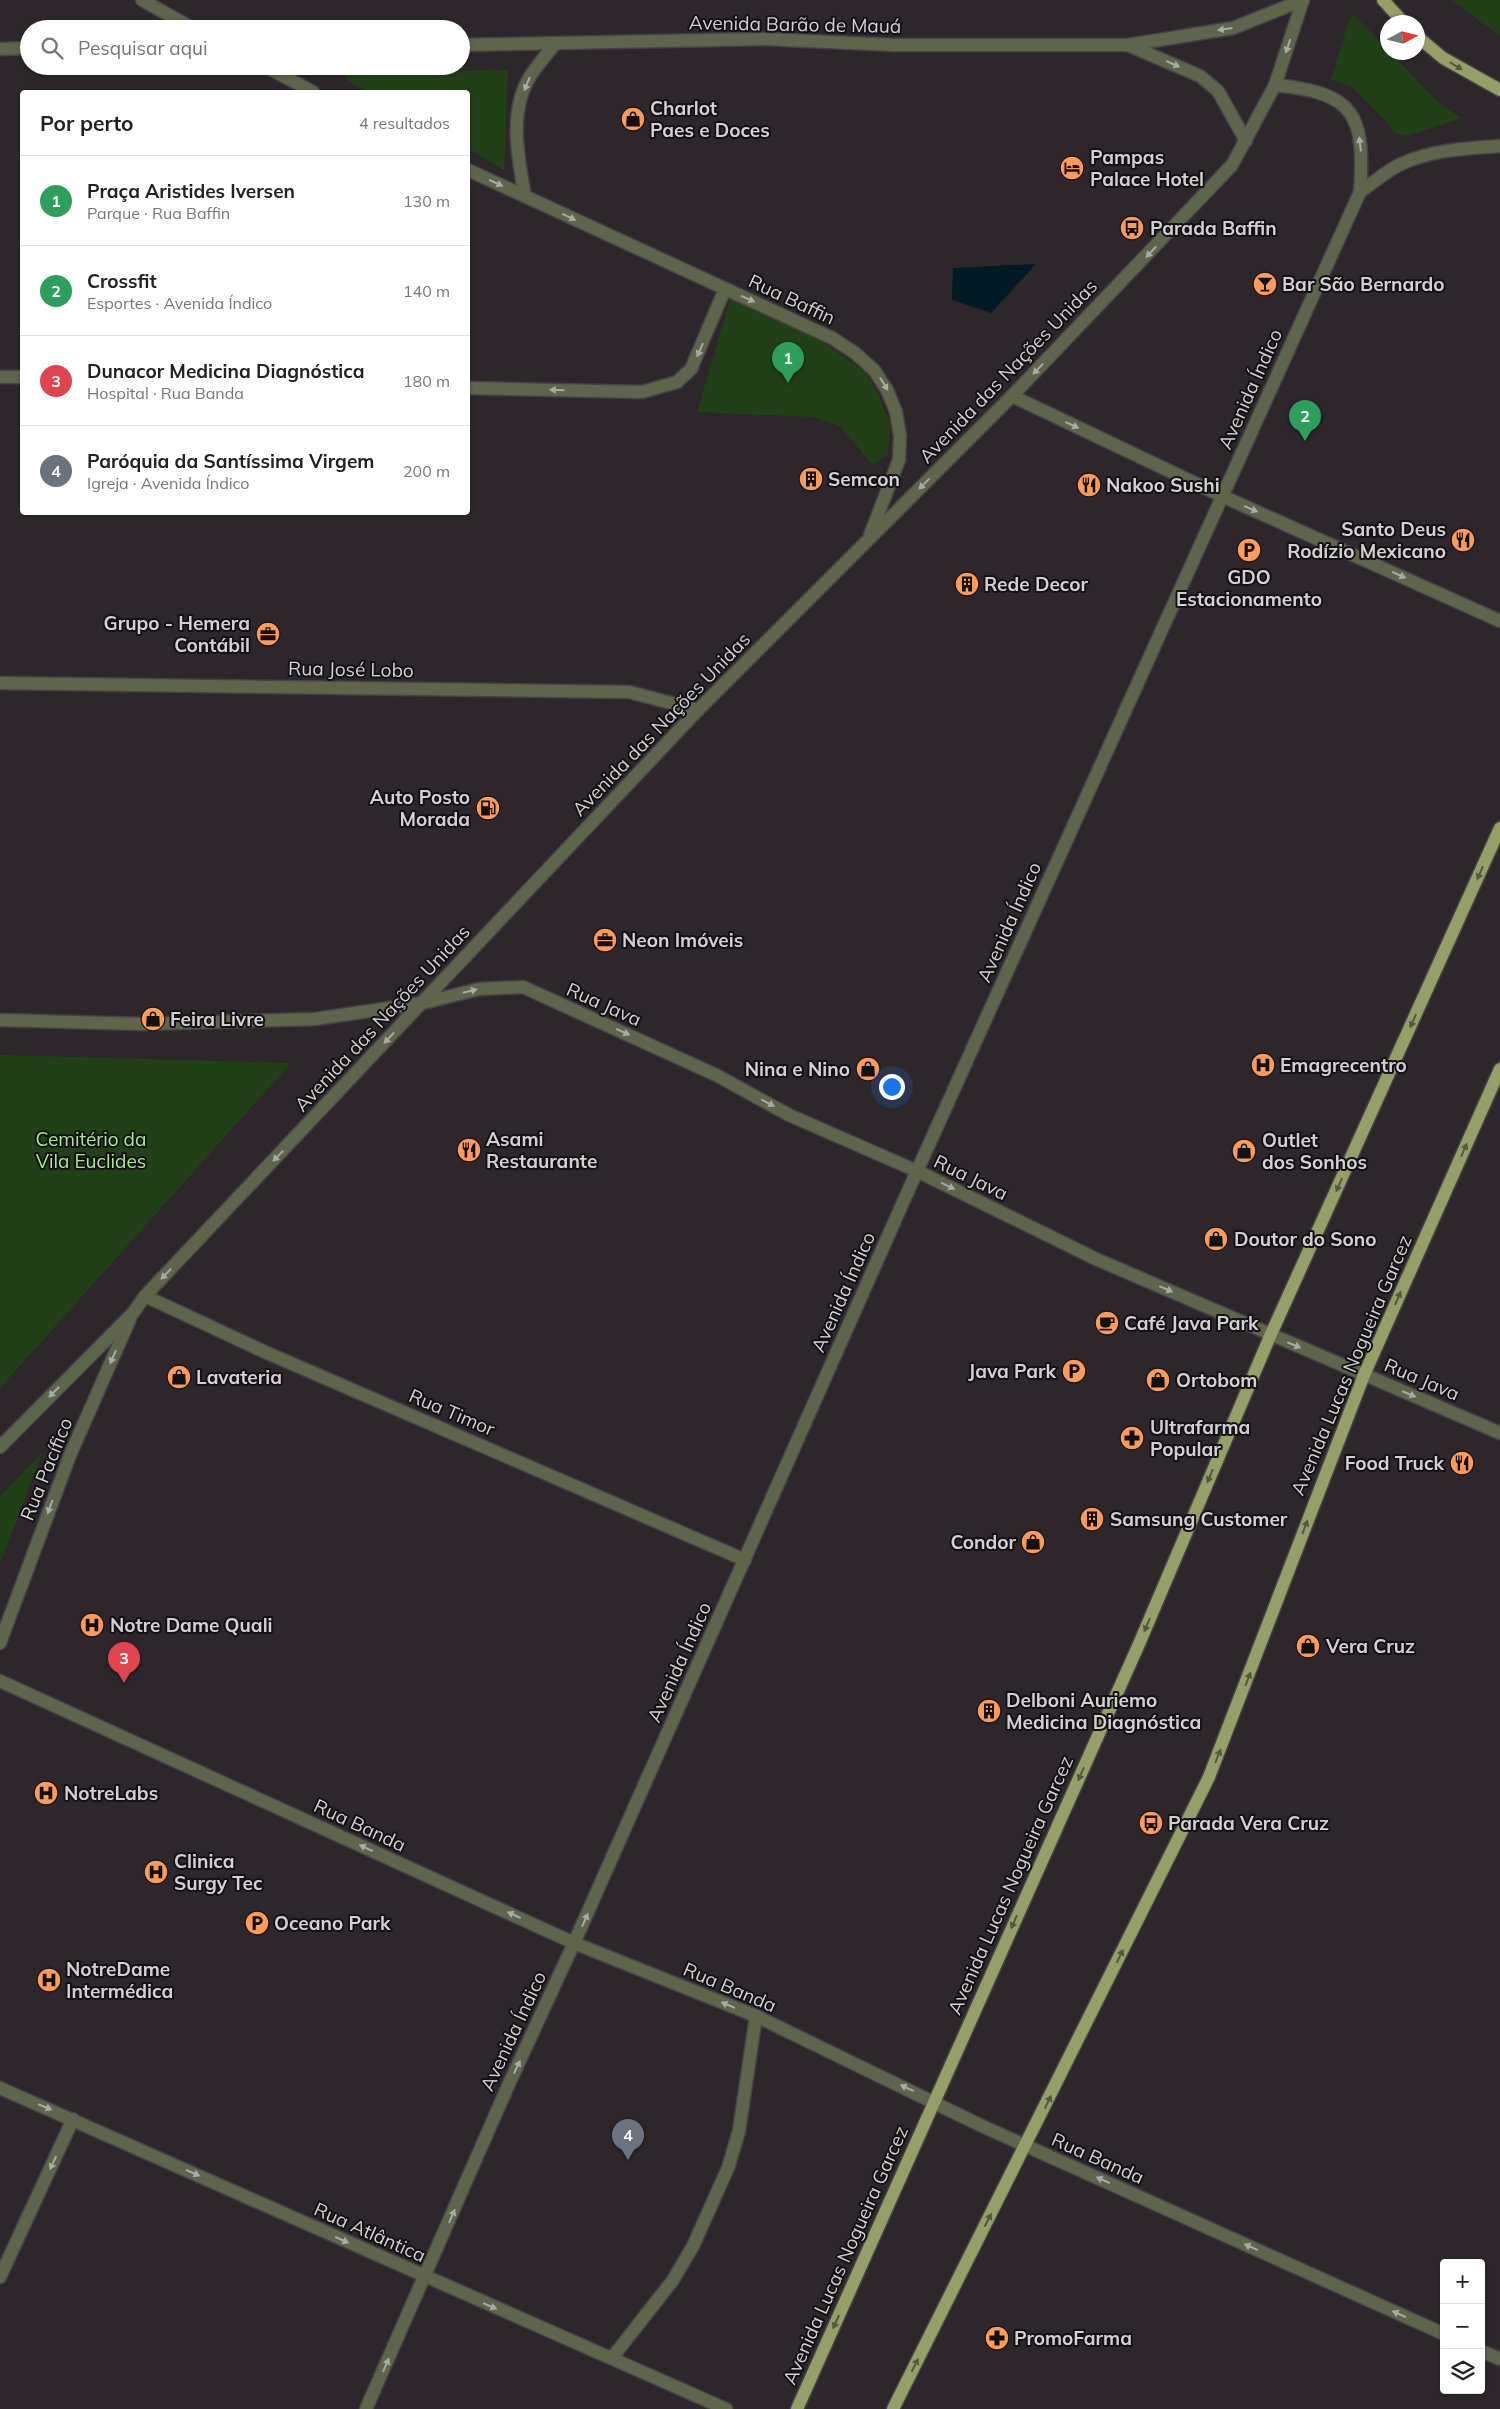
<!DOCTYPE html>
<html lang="pt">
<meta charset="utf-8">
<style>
body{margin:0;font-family:Mulish,sans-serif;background:#f6f6f6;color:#222}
.controls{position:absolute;right:15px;bottom:15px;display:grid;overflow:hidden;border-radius:5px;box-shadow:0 1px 4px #0004}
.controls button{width:45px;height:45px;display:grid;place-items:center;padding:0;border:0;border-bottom:1px solid #e0e0e0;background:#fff;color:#222;font:25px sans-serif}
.compass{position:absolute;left:1380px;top:15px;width:45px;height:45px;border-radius:50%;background:#fff;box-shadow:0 1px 4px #0004;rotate:83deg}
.you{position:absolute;left:891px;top:1086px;width:18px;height:18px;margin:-12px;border:4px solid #fff;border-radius:50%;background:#1a73e8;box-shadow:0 0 0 8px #1a73e833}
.badge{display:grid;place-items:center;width:32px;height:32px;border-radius:50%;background:#b45309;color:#fff;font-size:16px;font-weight:700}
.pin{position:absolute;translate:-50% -41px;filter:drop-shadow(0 1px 2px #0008)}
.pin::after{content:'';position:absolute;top:26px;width:18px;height:15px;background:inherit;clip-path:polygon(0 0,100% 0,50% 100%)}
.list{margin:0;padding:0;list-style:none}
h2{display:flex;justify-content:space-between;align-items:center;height:65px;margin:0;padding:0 20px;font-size:21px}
h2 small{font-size:16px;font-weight:400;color:#767676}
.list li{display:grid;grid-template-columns:32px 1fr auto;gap:15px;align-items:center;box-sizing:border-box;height:90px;padding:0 20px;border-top:1px solid #e0e0e0}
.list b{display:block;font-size:19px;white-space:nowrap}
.list p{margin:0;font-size:16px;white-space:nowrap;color:#767676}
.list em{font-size:16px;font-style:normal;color:#767676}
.icon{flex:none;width:28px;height:28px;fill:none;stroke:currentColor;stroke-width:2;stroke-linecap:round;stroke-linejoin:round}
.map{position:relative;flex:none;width:1500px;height:2409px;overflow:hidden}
.search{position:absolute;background:#fff;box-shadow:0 1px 4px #0004;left:20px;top:20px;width:450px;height:55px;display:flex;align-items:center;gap:12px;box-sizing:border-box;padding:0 18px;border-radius:28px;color:#767676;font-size:19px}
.panel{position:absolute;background:#fff;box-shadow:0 1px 4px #0004;left:20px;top:90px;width:450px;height:425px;border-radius:5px}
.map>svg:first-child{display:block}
.green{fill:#214018}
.water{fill:#011b24}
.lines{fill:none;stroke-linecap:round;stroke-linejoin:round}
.minor-casing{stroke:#484247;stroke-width:15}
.major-casing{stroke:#484247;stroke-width:15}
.minor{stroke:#5f654a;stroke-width:12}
.major{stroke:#959f67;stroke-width:12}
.oneway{fill:#aaaba3}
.oneway2{fill:#54583d}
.labels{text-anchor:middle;stroke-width:4;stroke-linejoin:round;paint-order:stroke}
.street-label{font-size:19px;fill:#d3d0d3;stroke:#131113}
.poi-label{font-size:19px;font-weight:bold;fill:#d3d0d3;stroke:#131113;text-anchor:start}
.park-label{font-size:19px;fill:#a9e698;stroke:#131113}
</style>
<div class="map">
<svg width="1500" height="2409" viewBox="0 0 1500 2409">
<rect width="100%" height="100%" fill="#2d272c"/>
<g class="green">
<path d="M1453 0H1500V36L1457 4Z"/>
<path d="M1353 14 1387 49 1388 52 1391 53 1439 103 1461 118 1407 136 1394 133 1386 121 1351 86 1331 80 1349 20Z"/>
<path d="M508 70 504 170 468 149V92H367L345 79 346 72Z"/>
<path d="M731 297 820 340 865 372 878 394 890 424 888 454 873 465 840 426 813 417 697 412Z"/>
<path d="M0 1055 291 1063 0 1388Z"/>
<path d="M43 1451 0 1564V1497Z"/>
</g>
<path class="water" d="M1036 264 991 313 952 300 953 268Z"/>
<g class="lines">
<g class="minor-casing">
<g id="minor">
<path d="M142 0 194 29"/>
<path d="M461 45 764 39 895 45H1128L1233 28 1303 0"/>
<path d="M1128 45 1200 76 1218 91 1246 141"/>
<path d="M0 49 29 48"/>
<path d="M265 66 313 92"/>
<path d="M1275 85C1356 93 1365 115 1360 192"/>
<path d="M468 170 832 338 855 353 874 370 887 390 896 412 900 436 899 460 870 535"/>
<path d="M525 196C518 158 508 110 531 75 538 64 547 54 555 44"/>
<path d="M0 377H22"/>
<path d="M468 388 642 392 677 382 691 369 725 289"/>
<path d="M1012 396 1222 496 1500 621"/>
<path d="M0 683 629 692 698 710"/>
<path d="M0 1020 142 1024 315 1019 423 1003 479 989 523 987 716 1075 789 1115 917 1171 1096 1259 1500 1433"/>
<path d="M145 1296 265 1352 745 1560"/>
<path d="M0 1447 133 1313 145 1296 698 710 1012 396 1232 165 1275 85 1303 0"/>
<path d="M0 1643 70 1455 130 1319"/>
<path d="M0 1681 574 1943 756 2016 982 2126 1444 2334"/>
<path d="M0 2088 726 2409"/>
<path d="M0 2277 73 2119"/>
<path d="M1481 2351 1500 2359"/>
<path d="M612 2358 673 2280 693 2246 728 2168 739 2131 756 2016"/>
<path d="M366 2409 508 2086 574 1943 917 1171 1360 192C1373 183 1386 171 1401 164 1431 150 1468 148 1500 146"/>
</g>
</g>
<g class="major-casing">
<g id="major">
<path d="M1383 0 1403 22"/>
<path d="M1418 37 1443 58 1500 90"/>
<path d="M797 2409 1139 1644 1271 1334 1500 828"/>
<path d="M893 2409 1209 1777 1364 1375 1500 1069"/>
</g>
</g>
<use href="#minor" class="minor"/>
<use href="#major" class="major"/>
</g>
<defs><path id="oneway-solid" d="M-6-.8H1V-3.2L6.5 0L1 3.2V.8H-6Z" transform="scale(1.25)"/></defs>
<g class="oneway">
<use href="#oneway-solid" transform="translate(1225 29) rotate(172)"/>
<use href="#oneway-solid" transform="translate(1288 46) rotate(108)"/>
<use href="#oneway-solid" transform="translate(1173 64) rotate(24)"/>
<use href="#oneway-solid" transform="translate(527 84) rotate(112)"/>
<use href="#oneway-solid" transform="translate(1360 144) rotate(-97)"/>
<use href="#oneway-solid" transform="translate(496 183) rotate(25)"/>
<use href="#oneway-solid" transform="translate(569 217) rotate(25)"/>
<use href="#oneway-solid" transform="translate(1151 252) rotate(133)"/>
<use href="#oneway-solid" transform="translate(748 299) rotate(24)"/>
<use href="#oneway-solid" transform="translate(700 350) rotate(114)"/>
<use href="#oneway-solid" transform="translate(1038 369) rotate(134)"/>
<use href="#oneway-solid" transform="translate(884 384) rotate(58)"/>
<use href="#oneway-solid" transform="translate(557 390) rotate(-179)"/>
<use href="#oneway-solid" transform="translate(1072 425) rotate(25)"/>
<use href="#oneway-solid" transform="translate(924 484) rotate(135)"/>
<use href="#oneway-solid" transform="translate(1251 509) rotate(24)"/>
<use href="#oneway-solid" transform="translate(1399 575) rotate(24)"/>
<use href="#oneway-solid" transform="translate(470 991) rotate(-14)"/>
<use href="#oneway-solid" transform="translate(623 1032) rotate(24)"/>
<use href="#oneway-solid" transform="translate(389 1038) rotate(133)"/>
<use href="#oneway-solid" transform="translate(768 1103) rotate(28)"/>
<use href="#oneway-solid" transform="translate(278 1156) rotate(134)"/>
<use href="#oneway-solid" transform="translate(948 1186) rotate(26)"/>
<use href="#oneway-solid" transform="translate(166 1274) rotate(134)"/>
<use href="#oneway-solid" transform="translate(1166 1289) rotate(23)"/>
<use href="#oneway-solid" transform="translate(1294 1345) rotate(23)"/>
<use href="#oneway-solid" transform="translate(113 1357) rotate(114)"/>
<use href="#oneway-solid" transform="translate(54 1392) rotate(135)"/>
<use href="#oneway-solid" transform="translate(1409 1394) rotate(23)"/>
<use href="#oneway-solid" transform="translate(50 1507) rotate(110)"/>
<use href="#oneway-solid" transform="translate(366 1848) rotate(-155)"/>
<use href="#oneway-solid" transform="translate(514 1915) rotate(-155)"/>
<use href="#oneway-solid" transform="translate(585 1920) rotate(-66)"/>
<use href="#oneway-solid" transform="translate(728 2005) rotate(-158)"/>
<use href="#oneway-solid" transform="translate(517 2067) rotate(-65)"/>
<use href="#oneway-solid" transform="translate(907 2088) rotate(-155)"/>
<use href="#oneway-solid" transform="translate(45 2107) rotate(23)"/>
<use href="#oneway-solid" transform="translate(53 2163) rotate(115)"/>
<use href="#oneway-solid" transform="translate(193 2173) rotate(24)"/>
<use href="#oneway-solid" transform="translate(1103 2180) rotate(-156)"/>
<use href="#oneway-solid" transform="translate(452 2216) rotate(-67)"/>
<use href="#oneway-solid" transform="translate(342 2240) rotate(24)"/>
<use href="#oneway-solid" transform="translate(1251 2247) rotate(-156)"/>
<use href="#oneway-solid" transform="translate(490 2306) rotate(23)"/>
<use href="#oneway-solid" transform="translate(1399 2314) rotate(-156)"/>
<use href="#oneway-solid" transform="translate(386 2365) rotate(-66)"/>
</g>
<g class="oneway2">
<use href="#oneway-solid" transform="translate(1456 66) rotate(31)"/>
<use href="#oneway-solid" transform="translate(1480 873) rotate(114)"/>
<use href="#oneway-solid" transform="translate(1413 1021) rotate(114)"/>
<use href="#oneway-solid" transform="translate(1464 1150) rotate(-66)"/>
<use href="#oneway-solid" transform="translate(1339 1185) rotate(114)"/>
<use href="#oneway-solid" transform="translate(1398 1298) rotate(-66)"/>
<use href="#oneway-solid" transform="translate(1210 1476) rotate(113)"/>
<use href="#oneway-solid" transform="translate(1305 1527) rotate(-69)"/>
<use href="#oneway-solid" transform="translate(1147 1625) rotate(113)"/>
<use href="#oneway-solid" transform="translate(1248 1679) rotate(-69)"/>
<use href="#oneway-solid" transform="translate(1218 1756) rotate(-68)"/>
<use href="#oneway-solid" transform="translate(1081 1774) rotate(114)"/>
<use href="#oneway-solid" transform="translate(1014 1922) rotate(114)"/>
<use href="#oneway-solid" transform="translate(1120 1956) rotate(-64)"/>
<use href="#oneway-solid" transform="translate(1048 2102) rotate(-64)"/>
<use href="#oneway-solid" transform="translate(988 2220) rotate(-63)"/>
<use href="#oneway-solid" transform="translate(836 2322) rotate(114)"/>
<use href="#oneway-solid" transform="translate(915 2365) rotate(-63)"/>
</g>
<defs>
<g id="shop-disc" transform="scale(1.25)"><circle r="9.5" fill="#fe9b58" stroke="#131113"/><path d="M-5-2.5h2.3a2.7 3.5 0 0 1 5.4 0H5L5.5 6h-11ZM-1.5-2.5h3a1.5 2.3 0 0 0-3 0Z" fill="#111"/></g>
<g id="hotel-disc" transform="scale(1.25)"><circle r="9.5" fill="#fe9b58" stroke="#131113"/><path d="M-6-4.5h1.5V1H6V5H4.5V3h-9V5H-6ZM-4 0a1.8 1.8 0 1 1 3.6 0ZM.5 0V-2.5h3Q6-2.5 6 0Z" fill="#111"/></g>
<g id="bus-disc" transform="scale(1.25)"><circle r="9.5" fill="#fe9b58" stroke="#131113"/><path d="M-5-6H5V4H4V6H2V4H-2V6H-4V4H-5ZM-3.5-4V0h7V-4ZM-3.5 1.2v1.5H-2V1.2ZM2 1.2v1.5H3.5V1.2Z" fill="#111"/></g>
<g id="bar-disc" transform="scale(1.25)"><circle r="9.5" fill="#fe9b58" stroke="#131113"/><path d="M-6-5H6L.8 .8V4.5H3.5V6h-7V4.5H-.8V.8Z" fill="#111"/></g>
<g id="building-disc" transform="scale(1.25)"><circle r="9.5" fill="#fe9b58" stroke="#131113"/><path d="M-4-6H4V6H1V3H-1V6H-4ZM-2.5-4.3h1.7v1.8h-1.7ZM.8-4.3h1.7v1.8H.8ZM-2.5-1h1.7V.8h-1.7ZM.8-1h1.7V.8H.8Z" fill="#111"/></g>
<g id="restaurant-disc" transform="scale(1.25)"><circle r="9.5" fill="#fe9b58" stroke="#131113"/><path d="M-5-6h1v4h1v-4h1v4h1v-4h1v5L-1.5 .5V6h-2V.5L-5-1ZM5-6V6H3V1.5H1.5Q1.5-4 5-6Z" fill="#111"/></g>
<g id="parking-disc" transform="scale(1.25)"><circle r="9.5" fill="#fe9b58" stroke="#131113"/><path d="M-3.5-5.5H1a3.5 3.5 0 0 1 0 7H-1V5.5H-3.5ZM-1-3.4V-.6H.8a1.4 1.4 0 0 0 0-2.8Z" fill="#111"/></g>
<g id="office-disc" transform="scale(1.25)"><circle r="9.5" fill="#fe9b58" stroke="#131113"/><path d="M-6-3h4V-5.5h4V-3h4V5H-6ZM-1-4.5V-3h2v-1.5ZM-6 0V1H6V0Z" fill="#111"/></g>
<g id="fuel-disc" transform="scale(1.25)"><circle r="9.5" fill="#fe9b58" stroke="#131113"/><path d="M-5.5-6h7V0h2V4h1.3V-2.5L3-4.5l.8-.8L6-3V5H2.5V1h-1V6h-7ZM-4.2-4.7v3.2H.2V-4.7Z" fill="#111"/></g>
<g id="hospital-disc" transform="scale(1.25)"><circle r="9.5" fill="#fe9b58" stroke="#131113"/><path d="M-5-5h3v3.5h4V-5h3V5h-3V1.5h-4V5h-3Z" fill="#111"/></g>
<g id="cafe-disc" transform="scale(1.25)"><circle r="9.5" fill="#fe9b58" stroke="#131113"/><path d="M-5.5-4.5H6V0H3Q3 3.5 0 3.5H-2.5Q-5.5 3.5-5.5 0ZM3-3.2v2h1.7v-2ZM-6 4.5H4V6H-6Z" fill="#111"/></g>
<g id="pharmacy-disc" transform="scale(1.25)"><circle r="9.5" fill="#fe9b58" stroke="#131113"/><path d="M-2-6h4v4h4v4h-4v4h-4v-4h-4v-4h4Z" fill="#111"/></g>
</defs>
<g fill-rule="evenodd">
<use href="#shop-disc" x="633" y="119"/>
<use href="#hotel-disc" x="1072" y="168"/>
<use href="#bus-disc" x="1132" y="228"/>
<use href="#bar-disc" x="1265" y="284"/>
<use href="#building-disc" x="811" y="479"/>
<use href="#restaurant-disc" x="1089" y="485"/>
<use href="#restaurant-disc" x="1463" y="540"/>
<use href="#parking-disc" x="1249" y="550"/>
<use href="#building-disc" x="967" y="584"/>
<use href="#office-disc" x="268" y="634"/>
<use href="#fuel-disc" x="488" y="808"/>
<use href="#office-disc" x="605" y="940"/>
<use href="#shop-disc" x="153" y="1019"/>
<use href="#hospital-disc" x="1263" y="1065"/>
<use href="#shop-disc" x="868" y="1069"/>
<use href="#restaurant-disc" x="469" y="1150"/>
<use href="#shop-disc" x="1244" y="1151"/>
<use href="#shop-disc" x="1216" y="1239"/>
<use href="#cafe-disc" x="1107" y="1323"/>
<use href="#parking-disc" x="1074" y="1371"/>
<use href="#shop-disc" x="179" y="1377"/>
<use href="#shop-disc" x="1158" y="1380"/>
<use href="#pharmacy-disc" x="1132" y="1438"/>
<use href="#restaurant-disc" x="1462" y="1463"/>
<use href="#building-disc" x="1092" y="1519"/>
<use href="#shop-disc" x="1033" y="1542"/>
<use href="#hospital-disc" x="92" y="1625"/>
<use href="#shop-disc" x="1308" y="1646"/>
<use href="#building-disc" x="989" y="1711"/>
<use href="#hospital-disc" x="46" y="1793"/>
<use href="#bus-disc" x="1151" y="1823"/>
<use href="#hospital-disc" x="156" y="1872"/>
<use href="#parking-disc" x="257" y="1923"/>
<use href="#hospital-disc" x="49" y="1980"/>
<use href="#pharmacy-disc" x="997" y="2338"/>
</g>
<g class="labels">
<g class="street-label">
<text transform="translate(795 24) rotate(1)" y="7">Avenida Barão de Mauá</text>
<text transform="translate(792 299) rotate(25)" y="7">Rua Baffin</text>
<text transform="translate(1008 371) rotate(-46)" y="7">Avenida das Nações Unidas</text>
<text transform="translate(1250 389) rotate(-66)" y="7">Avenida Índico</text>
<text transform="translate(351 669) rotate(1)" y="7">Rua José Lobo</text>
<text transform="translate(661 724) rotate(-46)" y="7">Avenida das Nações Unidas</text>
<text transform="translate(1009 922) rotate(-66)" y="7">Avenida Índico</text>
<text transform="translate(604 1004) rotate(24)" y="7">Rua Java</text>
<text transform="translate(382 1018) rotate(-47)" y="7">Avenida das Nações Unidas</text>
<text transform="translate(971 1177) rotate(26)" y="7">Rua Java</text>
<text transform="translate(843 1292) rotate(-66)" y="7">Avenida Índico</text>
<text transform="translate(1351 1365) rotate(-67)" y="7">Avenida Lucas Nogueira Garcez</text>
<text transform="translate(1422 1379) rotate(23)" y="7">Rua Java</text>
<text transform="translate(452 1412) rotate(23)" y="7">Rua Timor</text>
<text transform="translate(46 1469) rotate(-68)" y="7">Rua Pacífico</text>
<text transform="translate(679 1662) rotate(-66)" y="7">Avenida Índico</text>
<text transform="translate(360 1825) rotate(25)" y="7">Rua Banda</text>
<text transform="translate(1010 1885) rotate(-66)" y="7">Avenida Lucas Nogueira Garcez</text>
<text transform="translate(730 1987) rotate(23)" y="7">Rua Banda</text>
<text transform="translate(513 2031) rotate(-65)" y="7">Avenida Índico</text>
<text transform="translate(1098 2158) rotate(24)" y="7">Rua Banda</text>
<text transform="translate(370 2232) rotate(24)" y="7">Rua Atlântica</text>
<text transform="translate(845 2255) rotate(-66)" y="7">Avenida Lucas Nogueira Garcez</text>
</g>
<g class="poi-label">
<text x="650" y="115">Charlot<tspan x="650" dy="22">Paes e Doces</tspan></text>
<text x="1090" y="164">Pampas<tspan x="1090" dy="22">Palace Hotel</tspan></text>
<text x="1150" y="235">Parada Baffin</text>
<text x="1282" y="291">Bar São Bernardo</text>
<text x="828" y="486">Semcon</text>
<text x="1106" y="492">Nakoo Sushi</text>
<text x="1446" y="536" text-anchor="end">Santo Deus<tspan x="1446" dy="22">Rodízio Mexicano</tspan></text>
<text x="1249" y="584" text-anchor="middle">GDO<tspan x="1249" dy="22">Estacionamento</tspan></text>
<text x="984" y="591">Rede Decor</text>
<text x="250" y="630" text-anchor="end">Grupo - Hemera<tspan x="250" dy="22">Contábil</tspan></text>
<text x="470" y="804" text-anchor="end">Auto Posto<tspan x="470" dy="22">Morada</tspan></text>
<text x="622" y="947">Neon Imóveis</text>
<text x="170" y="1026">Feira Livre</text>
<text x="1280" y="1072">Emagrecentro</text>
<text x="850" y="1076" text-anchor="end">Nina e Nino</text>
<text x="486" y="1146">Asami<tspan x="486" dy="22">Restaurante</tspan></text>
<text x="1262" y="1147">Outlet<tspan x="1262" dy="22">dos Sonhos</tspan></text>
<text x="1234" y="1246">Doutor do Sono</text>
<text x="1124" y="1330">Café Java Park</text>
<text x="1056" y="1378" text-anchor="end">Java Park</text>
<text x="196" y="1384">Lavateria</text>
<text x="1176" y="1387">Ortobom</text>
<text x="1150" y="1434">Ultrafarma<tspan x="1150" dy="22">Popular</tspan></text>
<text x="1444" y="1470" text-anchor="end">Food Truck</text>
<text x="1110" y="1526">Samsung Customer</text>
<text x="1016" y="1549" text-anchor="end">Condor</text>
<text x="110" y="1632">Notre Dame Quali</text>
<text x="1326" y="1653">Vera Cruz</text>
<text x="1006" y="1707">Delboni Auriemo<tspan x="1006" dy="22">Medicina Diagnóstica</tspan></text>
<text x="64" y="1800">NotreLabs</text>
<text x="1168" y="1830">Parada Vera Cruz</text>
<text x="174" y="1868">Clinica<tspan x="174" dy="22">Surgy Tec</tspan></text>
<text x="274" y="1930">Oceano Park</text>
<text x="66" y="1976">NotreDame<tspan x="66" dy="22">Intermédica</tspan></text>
<text x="1014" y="2345">PromoFarma</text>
</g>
<g class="park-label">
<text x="91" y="1146">Cemitério da<tspan x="91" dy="22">Vila Euclides</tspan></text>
</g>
</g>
</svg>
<div class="controls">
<button>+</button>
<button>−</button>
<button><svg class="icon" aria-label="layers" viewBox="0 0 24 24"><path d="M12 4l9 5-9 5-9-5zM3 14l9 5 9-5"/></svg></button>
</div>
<svg class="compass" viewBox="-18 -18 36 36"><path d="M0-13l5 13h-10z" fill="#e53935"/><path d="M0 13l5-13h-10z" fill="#767676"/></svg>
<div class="you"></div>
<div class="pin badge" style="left:788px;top:383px;background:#2e9e5b">1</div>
<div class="pin badge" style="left:1305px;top:441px;background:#2e9e5b">2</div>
<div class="pin badge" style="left:124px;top:1683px;background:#e0444e">3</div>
<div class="pin badge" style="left:628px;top:2160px;background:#6b7280">4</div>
<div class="search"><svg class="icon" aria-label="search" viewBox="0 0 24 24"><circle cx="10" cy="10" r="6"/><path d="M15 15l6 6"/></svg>Pesquisar aqui</div>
<section class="panel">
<h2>Por perto<small>4 resultados</small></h2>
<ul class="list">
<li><span class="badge" style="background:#2e9e5b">1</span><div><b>Praça Aristides Iversen</b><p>Parque · Rua Baffin</p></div><em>130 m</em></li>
<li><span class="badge" style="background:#2e9e5b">2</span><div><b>Crossfit</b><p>Esportes · Avenida Índico</p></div><em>140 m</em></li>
<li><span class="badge" style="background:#e0444e">3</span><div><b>Dunacor Medicina Diagnóstica</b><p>Hospital · Rua Banda</p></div><em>180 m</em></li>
<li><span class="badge" style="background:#6b7280">4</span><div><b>Paróquia da Santíssima Virgem</b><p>Igreja · Avenida Índico</p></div><em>200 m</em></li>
</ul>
</section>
</div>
